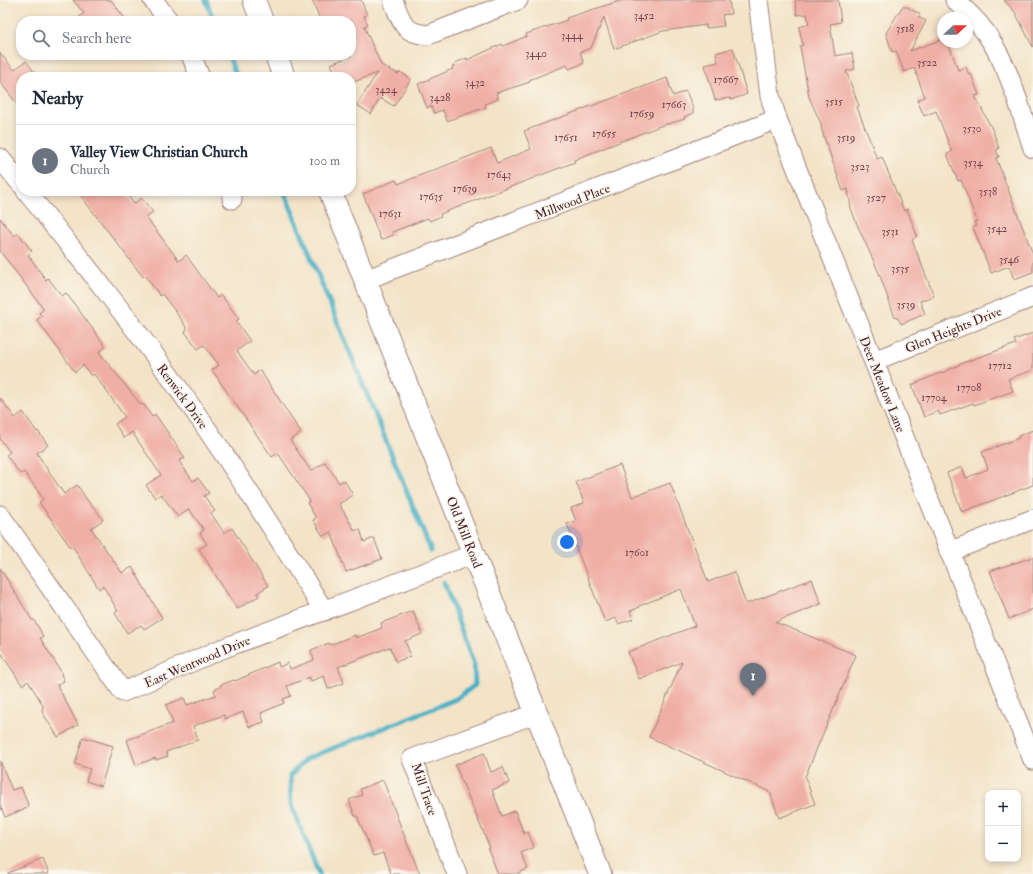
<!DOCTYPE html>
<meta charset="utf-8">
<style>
body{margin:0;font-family:"IM FELL Double Pica",serif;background:#f6f6f7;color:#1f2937}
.controls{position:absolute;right:12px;bottom:12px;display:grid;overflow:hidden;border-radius:8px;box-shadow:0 2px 6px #0003}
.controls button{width:36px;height:36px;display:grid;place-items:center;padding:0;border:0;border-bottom:1px solid #e0e1e3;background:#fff;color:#1f2937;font:20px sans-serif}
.compass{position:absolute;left:937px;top:12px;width:36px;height:36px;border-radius:50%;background:#fff;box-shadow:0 2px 6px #0003;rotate:68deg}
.you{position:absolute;left:567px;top:542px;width:14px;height:14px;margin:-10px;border:3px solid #fff;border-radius:50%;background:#1a73e8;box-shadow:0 0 0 6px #1a73e833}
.badge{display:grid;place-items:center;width:26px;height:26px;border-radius:50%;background:#d93025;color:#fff;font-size:13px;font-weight:700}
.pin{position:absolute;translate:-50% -33px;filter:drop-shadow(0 1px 2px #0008)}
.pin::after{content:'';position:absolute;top:21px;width:14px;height:12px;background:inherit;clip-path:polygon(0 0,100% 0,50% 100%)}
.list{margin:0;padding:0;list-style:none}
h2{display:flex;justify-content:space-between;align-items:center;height:52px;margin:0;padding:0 16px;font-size:17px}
h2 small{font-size:13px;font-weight:400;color:#747a83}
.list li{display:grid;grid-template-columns:26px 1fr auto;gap:12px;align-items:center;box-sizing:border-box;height:72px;padding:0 16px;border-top:1px solid #e0e1e3}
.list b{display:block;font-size:15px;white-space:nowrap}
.list p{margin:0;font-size:13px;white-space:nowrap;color:#747a83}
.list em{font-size:13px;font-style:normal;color:#747a83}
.icon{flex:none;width:22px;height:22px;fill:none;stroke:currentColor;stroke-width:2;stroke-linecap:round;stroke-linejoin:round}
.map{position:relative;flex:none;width:1033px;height:874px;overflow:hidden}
.search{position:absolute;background:#fff;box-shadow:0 2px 6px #0003;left:16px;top:16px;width:340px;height:44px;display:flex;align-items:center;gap:10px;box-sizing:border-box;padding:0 14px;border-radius:16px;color:#747a83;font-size:15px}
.panel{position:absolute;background:#fff;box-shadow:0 2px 6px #0003;left:16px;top:72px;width:340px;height:124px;border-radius:16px}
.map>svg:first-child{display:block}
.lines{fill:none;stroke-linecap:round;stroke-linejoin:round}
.stream{stroke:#46b0c5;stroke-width:5}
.building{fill:#f0afa6}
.minor-casing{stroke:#9e8179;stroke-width:21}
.tertiary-casing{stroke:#9e8179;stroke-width:24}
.minor{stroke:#fff;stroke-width:19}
.tertiary{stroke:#fff;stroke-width:22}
.labels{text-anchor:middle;stroke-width:3;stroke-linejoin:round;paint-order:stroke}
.number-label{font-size:11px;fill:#74434a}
.street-label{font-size:13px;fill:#4a1f2b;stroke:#fbf7ec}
</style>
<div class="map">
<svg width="1033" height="874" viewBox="0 0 1033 874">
<rect width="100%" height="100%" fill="#fbf7ec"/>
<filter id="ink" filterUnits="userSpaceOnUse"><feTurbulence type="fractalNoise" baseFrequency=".025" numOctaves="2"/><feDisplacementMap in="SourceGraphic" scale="8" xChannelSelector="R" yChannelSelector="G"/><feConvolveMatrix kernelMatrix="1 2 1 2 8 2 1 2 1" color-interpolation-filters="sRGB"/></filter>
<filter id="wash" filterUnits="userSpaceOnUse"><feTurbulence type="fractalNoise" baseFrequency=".012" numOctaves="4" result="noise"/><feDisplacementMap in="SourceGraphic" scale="16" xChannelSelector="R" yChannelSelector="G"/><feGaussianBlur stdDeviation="0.9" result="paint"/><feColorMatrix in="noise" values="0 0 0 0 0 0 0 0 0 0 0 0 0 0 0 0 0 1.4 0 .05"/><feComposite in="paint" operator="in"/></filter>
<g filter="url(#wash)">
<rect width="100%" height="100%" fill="#f3e3c7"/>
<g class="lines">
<g class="stream">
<path d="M206 0 214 21"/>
<path d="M228 55 237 77"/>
<path d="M284 191 431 551"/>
<path d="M319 874 291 804 290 776 306 759 456 699 475 685 474 665 444 582"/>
</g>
</g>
<g id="blocks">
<g class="building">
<path d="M73 0H111L127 21H75L84 13Z"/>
<path d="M312 0H361L367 15 364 16 368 25 364 26 381 65 398 74 400 72 411 79 394 106 380 98 371 114 357 105 377 73 351 83V77H337L331 64 351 56V21H321Z"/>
<path d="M623 0H729L731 14 722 15 724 26 706 28V25L663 31 614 49 604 17 591 48 580 52 584 63 569 69 567 65 529 80 530 82 496 93 498 99 485 104 486 107 447 121 443 110 434 113 431 106 427 108 418 84 453 69 452 67 456 65 455 63 467 58V60L502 44 503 46 527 36 526 34 567 20 566 18Z"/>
<path d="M795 0H838L841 22 830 24 835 56 852 53 855 69 846 71 859 106 857 107 877 159 882 157 904 211 907 209 917 236 912 240 934 296 920 301 925 314 901 324 898 318H896L894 315 879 273 856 222 851 208 848 189 843 191 824 137 821 127 822 126 809 97 800 46 803 45 799 27 809 24 807 14 797 15Z"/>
<path d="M1004 0H1033V47L1015 12Z"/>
<path d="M902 7H907L920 14 918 17 926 21 910 51 943 39V42H948L958 70 966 67 969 75 971 74 979 95 975 96 993 131 999 149 996 150 999 157 996 158 1033 254V272L1014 279 1009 266 991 273 973 227 976 226 974 222 977 221 961 180 958 181 947 154 952 152 936 111 924 116 917 100 925 97 914 68 904 72 896 51 892 52 886 33Z"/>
<path d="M733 48 747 94 731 100 730 98 715 100 705 65 718 62 716 53Z"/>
<path d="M0 53 14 70 26 61 38 77H21V109L0 82Z"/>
<path d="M667 78 673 96 686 91 693 108V113L684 117 685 119 660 126 581 157 574 160 575 162 562 167 440 214 441 216 430 221 428 218 392 232 393 235 381 240 363 194 396 180 398 184 491 148 497 163 531 149 524 131Z"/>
<path d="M77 191H124L134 204 141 198 153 212 146 217 179 261 186 255 217 298 221 295 239 319 236 321 250 341 237 351 254 375 260 370 301 433 290 440 311 471 325 462 339 483 344 480 353 495 339 504 355 531 360 529 364 542 374 538 382 559 346 572 331 532 323 536 313 520 316 518 307 503 310 501 278 453 272 457 212 370 219 365 204 345 198 349 185 332 187 329 181 319 162 294 160 296 145 275 143 277Z"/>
<path d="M0 218 14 236 18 233 32 251 28 255 46 280 48 278 62 296 66 293 106 347 99 352 141 405 143 404 152 417 155 414 168 433 185 458 179 461 193 481 198 478 209 493 204 496 215 511 211 513 224 533 232 528 268 586 257 593 259 596 237 609 199 549 207 544 200 533 204 530 189 509 178 517 161 494 155 498 146 485 161 475 132 432 124 438 115 424 125 417 94 374 91 376 83 365 75 372 37 320 42 316 39 313 44 309 0 251Z"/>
<path d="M1033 333V370L1008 379 1013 391 974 405 973 403 940 415 938 411 924 417 912 385 942 372V373L965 362 1016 344 1014 340Z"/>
<path d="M0 398 15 418 23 412 37 432 38 431 48 445 37 453 47 469 64 494 77 485 92 507H94L103 520 91 528 122 573 132 567 162 618 144 629 141 625 127 633 115 613 118 611 103 586 99 589 73 547 71 548 39 502 43 499 38 491 24 472 20 474 6 455 10 452 0 439Z"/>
<path d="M1033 430V485L962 512 947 473 962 467 966 478 988 469 982 452 1019 438 1018 436Z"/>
<path d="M620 465 632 497 670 483 708 582 734 572 746 604 812 579 821 604 775 622 856 655 805 777 815 804 779 818 770 792 649 737 682 662 639 679 628 652 695 626 681 589 639 606 640 607 630 611 633 619 618 624 616 618 605 622 567 524 576 521 571 508 584 503 576 482Z"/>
<path d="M1033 557V609L1009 619 990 571Z"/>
<path d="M0 568 32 620H34L40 630 43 637 40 638 62 673 61 674 64 681 57 685 78 725 58 737 42 712 43 705 28 681 22 685 0 651Z"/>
<path d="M413 611 422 634 405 641 411 656 396 662 390 647 338 667 344 683 328 689 324 676 311 681 310 677 287 686 291 696 283 699 284 703 261 713 264 722 249 727 243 712 225 719 224 715 193 726 198 740 166 752 168 756 156 760 155 758 136 765 127 740 173 723 166 705 184 698 187 705 216 695 214 690 220 687V685L234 680 235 681 278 662 279 667 288 663 290 669 314 660 311 650 329 643 330 645 355 635 356 638 382 628 381 623Z"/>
<path d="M83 737 113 746 101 786 86 781 90 769 75 764Z"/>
<path d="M484 753 491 772 503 767 509 783 492 790 502 816 515 811 524 834 528 832 534 847 521 853 528 869 516 874H498L488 849 490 848 455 765Z"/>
<path d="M0 761 12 790 21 787 29 807 5 817 0 805Z"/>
<path d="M383 780 407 843 420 874H391L383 853 374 856 357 816H355L349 800 362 795 360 789Z"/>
<path d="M43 859 49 874H8V873Z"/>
</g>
</g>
</g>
<g filter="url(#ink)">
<use href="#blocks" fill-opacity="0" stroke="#9e8179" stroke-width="1"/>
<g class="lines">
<g class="minor-casing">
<g id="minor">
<path d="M153 0 169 21"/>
<path d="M393 0C402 22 402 33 428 35L518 0"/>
<path d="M758 0 770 96 777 119 1033 760"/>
<path d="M955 0C963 8 972 16 979 24 1008 59 1019 106 1033 148"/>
<path d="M191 55 200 77"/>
<path d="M0 158 21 184"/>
<path d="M26 191C80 258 134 325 183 395 233 465 279 538 324 611"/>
<path d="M232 191V199"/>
<path d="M365 280 777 119"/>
<path d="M874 361 1033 297"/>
<path d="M0 515 123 692 219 650 474 554"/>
<path d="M949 552 1033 519"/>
<path d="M457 874 412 759 537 713"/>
</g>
</g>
<g class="tertiary-casing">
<g id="tertiary">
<path d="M254 0 262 21"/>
<path d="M276 55 284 77"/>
<path d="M330 191 600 874"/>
</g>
</g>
<use href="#minor" class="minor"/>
<use href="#tertiary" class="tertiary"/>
</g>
</g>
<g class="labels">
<g class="number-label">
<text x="644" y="19">3452</text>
<text x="905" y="32">3518</text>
<text x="572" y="39">3444</text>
<text x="536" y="57">3440</text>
<text x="927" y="66">3522</text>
<text x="726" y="83">17667</text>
<text x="475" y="86">3432</text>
<text x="386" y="93">3424</text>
<text x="440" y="101">3428</text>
<text x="834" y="105">3515</text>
<text x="674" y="108">17663</text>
<text x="642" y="117">17659</text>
<text x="972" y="132">3530</text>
<text x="604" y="137">17655</text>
<text x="566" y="141">17651</text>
<text x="846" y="141">3519</text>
<text x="973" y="166">3534</text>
<text x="860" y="170">3523</text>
<text x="499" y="178">17643</text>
<text x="465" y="192">17639</text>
<text x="988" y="195">3538</text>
<text x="431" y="200">17635</text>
<text x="876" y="201">3527</text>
<text x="390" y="217">17631</text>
<text x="997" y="232">3542</text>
<text x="890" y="235">3531</text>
<text x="1009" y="263">3546</text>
<text x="900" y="272">3535</text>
<text x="906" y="308">3539</text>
<text x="1000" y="369">17712</text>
<text x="969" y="391">17708</text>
<text x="934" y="401">17704</text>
<text x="637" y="556">17601</text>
</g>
<g class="street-label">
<text transform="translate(572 201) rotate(-21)" y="5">Millwood Place</text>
<text transform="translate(953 329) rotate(-22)" y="5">Glen Heights Drive</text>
<text transform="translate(883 384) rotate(68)" y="5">Deer Meadow Lane</text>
<text transform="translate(183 396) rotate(54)" y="5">Renwick Drive</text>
<text transform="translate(465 532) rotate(68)" y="5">Old Mill Road</text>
<text transform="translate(197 661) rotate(-23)" y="5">East Wentwood Drive</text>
<text transform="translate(425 789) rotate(71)" y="5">Mill Trace</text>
</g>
</g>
</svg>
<div class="controls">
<button>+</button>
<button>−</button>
</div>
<svg class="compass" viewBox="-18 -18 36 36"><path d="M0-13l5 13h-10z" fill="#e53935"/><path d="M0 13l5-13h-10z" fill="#747a83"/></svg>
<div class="you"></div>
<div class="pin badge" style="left:753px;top:696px;background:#6b7280">1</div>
<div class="search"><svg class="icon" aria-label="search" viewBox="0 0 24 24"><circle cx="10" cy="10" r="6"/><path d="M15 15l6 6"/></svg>Search here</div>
<section class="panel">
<h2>Nearby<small></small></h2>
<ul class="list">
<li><span class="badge" style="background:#6b7280">1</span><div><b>Valley View Christian Church</b><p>Church</p></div><em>100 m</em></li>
</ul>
</section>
</div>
